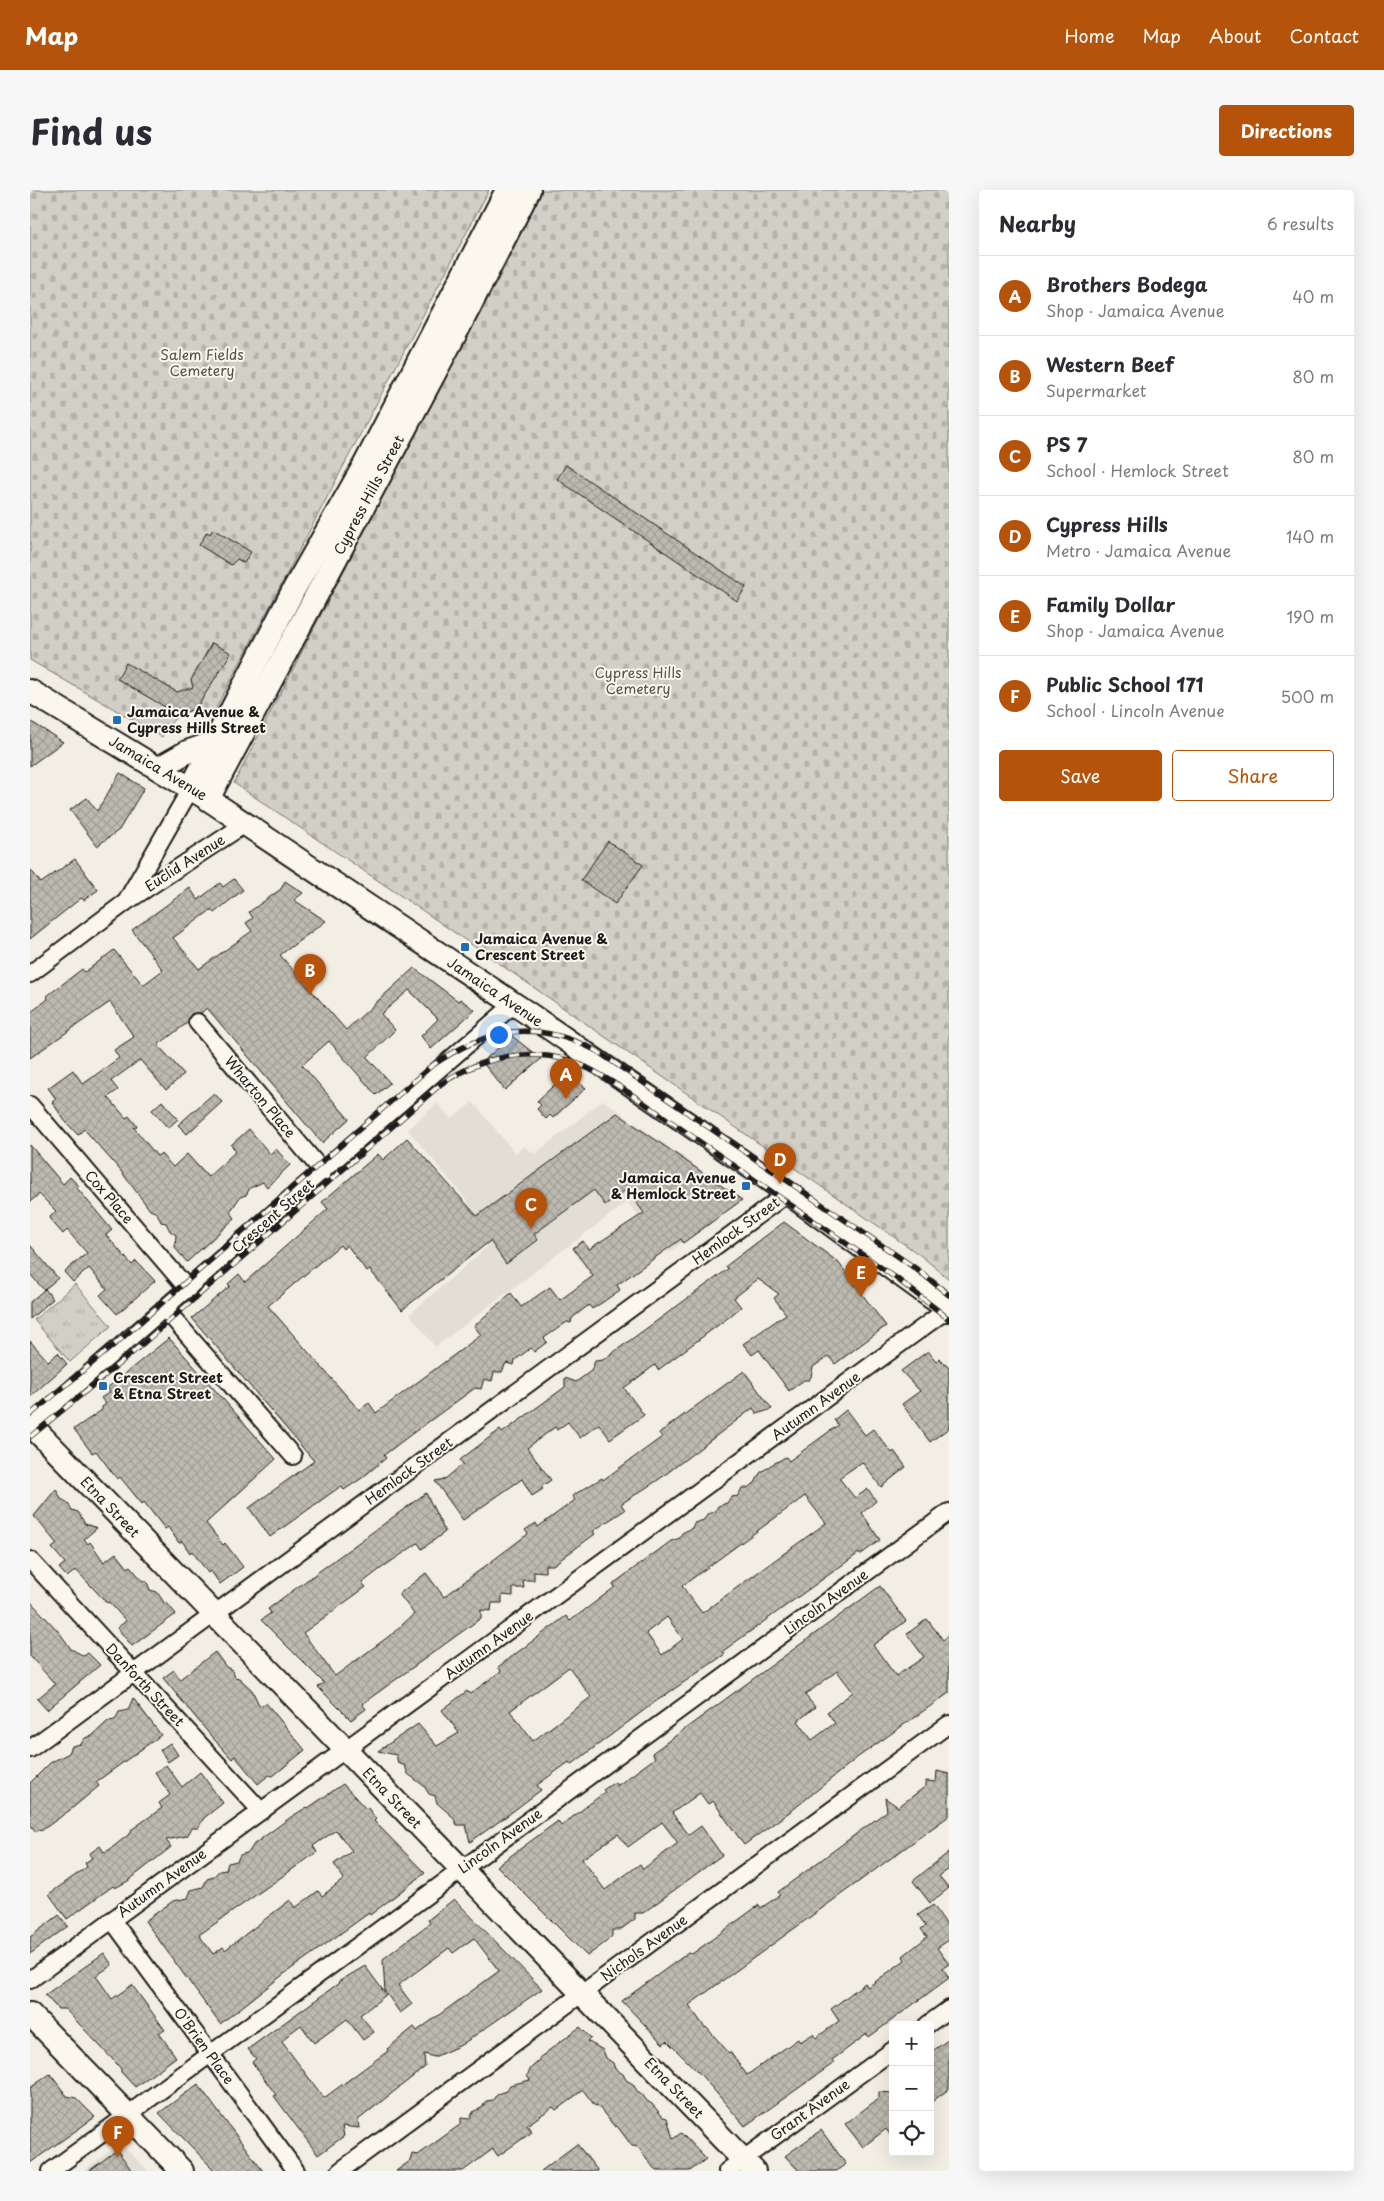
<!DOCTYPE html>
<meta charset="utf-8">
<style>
body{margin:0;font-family:"Playpen Sans",sans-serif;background:#f7f7f7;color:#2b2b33}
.controls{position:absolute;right:15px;bottom:15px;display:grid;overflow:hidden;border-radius:5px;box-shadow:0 5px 20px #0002}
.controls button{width:45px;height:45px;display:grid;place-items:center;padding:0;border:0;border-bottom:1px solid #e1e1e2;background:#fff;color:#2b2b33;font:25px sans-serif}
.you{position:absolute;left:468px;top:844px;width:18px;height:18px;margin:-12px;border:4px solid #fff;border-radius:50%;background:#1a73e8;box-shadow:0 0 0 8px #1a73e833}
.badge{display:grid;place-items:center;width:32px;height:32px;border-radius:50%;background:#b45309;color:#fff;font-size:16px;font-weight:700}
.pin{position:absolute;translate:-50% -41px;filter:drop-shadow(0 1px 2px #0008)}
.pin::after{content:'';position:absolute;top:26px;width:18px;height:15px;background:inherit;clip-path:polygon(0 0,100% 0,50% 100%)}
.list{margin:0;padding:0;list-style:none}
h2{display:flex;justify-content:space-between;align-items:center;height:65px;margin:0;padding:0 20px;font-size:21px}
h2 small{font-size:16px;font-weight:400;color:#7c7c81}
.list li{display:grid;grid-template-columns:32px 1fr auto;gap:15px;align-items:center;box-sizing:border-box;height:80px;padding:0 20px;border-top:1px solid #e1e1e2}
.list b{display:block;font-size:19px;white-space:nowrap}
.list p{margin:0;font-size:16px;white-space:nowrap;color:#7c7c81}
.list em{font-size:16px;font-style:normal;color:#7c7c81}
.actions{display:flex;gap:10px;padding:15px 20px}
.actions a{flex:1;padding:11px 0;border:1px solid #b45309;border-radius:5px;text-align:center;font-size:18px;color:#b45309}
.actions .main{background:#b45309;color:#fff}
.icon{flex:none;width:28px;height:28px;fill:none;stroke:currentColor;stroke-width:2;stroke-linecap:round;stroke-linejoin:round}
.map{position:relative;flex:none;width:919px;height:1981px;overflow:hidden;border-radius:5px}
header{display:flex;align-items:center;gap:30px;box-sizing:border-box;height:70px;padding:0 25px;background:#b45309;color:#fff}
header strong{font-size:24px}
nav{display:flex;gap:28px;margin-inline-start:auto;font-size:18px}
.intro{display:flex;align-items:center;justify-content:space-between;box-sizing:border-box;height:120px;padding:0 30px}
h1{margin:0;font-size:35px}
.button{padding:12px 22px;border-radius:5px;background:#b45309;color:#fff;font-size:18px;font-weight:700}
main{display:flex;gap:30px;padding:0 30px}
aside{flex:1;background:#fff;border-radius:5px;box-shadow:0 5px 20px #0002}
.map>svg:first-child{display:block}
.built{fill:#e2ded5}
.grass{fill:url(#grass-tufts);stroke:#777671}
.cemetery{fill:url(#cemetery-stones);stroke:#777671}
.building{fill:url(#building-cross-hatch);stroke:#1c1c1c;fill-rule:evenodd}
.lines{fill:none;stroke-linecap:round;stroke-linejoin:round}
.street-casing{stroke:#1c1c1c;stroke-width:20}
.secondary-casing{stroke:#1c1c1c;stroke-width:26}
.street{stroke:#fbf7ec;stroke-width:16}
.secondary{stroke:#fbf7ec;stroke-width:22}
.rail-casing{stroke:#1c1c1c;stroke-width:5.5}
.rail{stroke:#fbf7ec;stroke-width:4;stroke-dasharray:11;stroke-linecap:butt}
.poi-dot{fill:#1f6fb2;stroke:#fbf7ec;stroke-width:2}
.labels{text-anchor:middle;stroke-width:4;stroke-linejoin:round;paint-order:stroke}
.park-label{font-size:14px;fill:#53524f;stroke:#fbf7ec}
.street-label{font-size:14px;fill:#1c1c1c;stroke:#fbf7ec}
.poi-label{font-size:14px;font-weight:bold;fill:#1c1c1c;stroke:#fbf7ec;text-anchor:start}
</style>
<header>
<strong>Map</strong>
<nav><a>Home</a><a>Map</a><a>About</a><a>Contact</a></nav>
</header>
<div class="intro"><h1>Find us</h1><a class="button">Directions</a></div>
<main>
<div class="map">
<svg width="919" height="1981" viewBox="0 0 919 1981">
<defs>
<pattern id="grass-tufts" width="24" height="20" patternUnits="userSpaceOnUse" patternTransform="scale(1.25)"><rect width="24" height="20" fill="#d2cfc6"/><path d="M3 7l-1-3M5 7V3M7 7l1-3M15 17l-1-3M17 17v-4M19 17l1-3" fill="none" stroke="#b4b1aa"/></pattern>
<pattern id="cemetery-stones" width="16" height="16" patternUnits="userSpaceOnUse" patternTransform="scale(1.25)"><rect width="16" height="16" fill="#d2cfc6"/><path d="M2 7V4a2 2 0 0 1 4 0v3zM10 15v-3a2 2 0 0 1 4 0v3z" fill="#b4b1aa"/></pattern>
<pattern id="building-cross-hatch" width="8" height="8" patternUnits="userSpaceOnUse" patternTransform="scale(1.25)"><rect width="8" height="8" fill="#bdbab1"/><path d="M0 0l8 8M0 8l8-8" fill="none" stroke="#a29f98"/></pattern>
</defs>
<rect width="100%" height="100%" fill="#f2eee4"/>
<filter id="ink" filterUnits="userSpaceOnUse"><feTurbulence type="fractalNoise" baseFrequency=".02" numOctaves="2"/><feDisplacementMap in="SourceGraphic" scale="10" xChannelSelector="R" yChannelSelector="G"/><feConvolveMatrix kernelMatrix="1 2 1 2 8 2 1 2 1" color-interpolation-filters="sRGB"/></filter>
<g filter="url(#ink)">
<g class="built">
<path d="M573 910 712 1010 638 1063 597 1012 405 1157 380 1124 457 1057 427 1021 438 1012 378 940 407 913 421 929 443 912 485 963 494 956 505 964Z"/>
<path d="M91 1953 118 1981H53Z"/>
</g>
<path class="grass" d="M45 1094 81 1136 40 1172 4 1130Z"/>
<g class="cemetery">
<path d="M0 0H459L184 522C157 515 145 523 132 547L0 470Z"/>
<path d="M512 0H919V1089L890 1065 402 727 204 593 324 361 468 90Z"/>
</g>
<g class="building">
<path d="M536 275 716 397 707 411 527 289Z"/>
<path d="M183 339 221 362 214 373 207 369 201 375 169 355 177 342 180 344Z"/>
<path d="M182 453 201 463 167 517 162 520 149 525 87 489 96 473 147 502 163 497 161 490Z"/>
<path d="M0 531 33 552 0 576Z"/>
<path d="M90 583 114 598 89 640 67 656 40 620 57 608 67 621Z"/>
<path d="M578 651 613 675 585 714 551 690Z"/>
<path d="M45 669 68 700 54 710 51 708 0 749V679L11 693Z"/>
<path d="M204 689 213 700 184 723 181 720 143 748 169 779 222 741 216 733 223 728 219 722 251 699 255 691 273 703 264 710 296 731 250 765 316 840 384 778 428 811 430 809 445 820 401 859 391 846 408 829 379 800 351 824 365 840 337 867 360 893 346 905 299 851 272 875 319 929 292 953 177 818 171 823 161 824 157 833 128 855 154 884 136 900 110 870 81 891 88 900 78 907 96 928 99 926 107 936 104 938 127 966 131 964 143 977 157 964 178 987 206 961 201 955 219 939 240 964 246 959 260 975 237 997 233 992 220 998 216 1005 210 1007 200 1022 205 1028 157 1072 145 1058 146 1045 140 1041 136 1033 131 1032 127 1023 120 1020 90 980 54 939 48 945 35 931 22 912 26 909 18 898 43 880 53 894 89 868 84 860 104 847 80 812 0 868V823L18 809 17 806 43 786 52 779 55 782 84 760 113 795 133 780 102 740 160 698 168 710 190 693 193 697Z"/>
<path d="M482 846 511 869 475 900 452 872Z"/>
<path d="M536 884 556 898 523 928 520 925 516 929 507 919 511 915 507 911Z"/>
<path d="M184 903 192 912 157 944 148 935Z"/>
<path d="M132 911 148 929 138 938 122 920Z"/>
<path d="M587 923 712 1010 653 1053 651 1049 587 1095 590 1100 573 1112 562 1119 559 1115 542 1128 541 1133 537 1132 514 1148 517 1152 504 1162 501 1158 485 1170 484 1175 476 1173 472 1182H464L462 1191 454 1189 451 1199 445 1198 383 1243 354 1265 356 1268 332 1288 314 1300 311 1296 240 1347 219 1318 284 1271 162 1128 200 1096 198 1094 209 1084 215 1092 298 1019 292 1012 348 964 353 970 377 948 447 1026ZM597 999 614 1023 559 1059 553 1051 543 1058 563 1086 530 1110 520 1097 491 1117 481 1103 444 1136 451 1145 346 1223 339 1213 329 1220 238 1116 310 1055 313 1059 317 1055 337 1082 340 1080 372 1120 460 1051 476 1074 508 1050 504 1044 564 1000 575 1015Z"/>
<path d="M0 955 33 994 40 987 49 996 47 998 82 1040 76 1045 102 1075 106 1071 125 1091 87 1124 70 1105 77 1099 59 1078 43 1092 34 1082 57 1063 37 1040 33 1044 19 1028 26 1021 9 1004 0 1012Z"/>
<path d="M754 1032 808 1072 856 1136 805 1174 799 1166 783 1177 781 1187 779 1190H774L759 1201 729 1160 722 1165 713 1154 756 1124 744 1108 749 1104 728 1089 704 1108 711 1117 699 1127 628 1180 625 1175 594 1198 614 1225 580 1249 569 1234 550 1248 538 1232 527 1240 525 1237 497 1258 521 1290 511 1297 513 1299 502 1306 492 1289 433 1330 405 1291 415 1289 433 1274 430 1270 460 1247 470 1240 472 1243 535 1197V1188L546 1192 561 1181 565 1171 573 1170 698 1079 696 1076Z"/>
<path d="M0 1055 28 1088 14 1100 0 1084Z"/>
<path d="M15 1099 23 1109 0 1129V1112Z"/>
<path d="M139 1148 246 1269 176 1333 193 1355 195 1353 213 1377 190 1394 181 1381 178 1383 162 1361 160 1363 152 1351 149 1353 138 1337 135 1339 114 1312 112 1314 90 1287 87 1289 66 1261 62 1263 44 1239 72 1220V1217L76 1214 71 1208 80 1202 77 1198Z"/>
<path d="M0 1151 18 1171 28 1163 37 1174 0 1207Z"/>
<path d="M898 1161 906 1171 909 1168 919 1178V1238L900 1252 872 1214 890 1201 871 1181Z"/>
<path d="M714 1181 742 1219 727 1224 723 1218 628 1290 591 1314 595 1320 563 1341 565 1344 523 1375H515V1382L504 1381V1390H493L494 1398H483V1406L472 1405V1413H462L461 1421 451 1420V1428L332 1514 336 1519 321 1530 288 1497 294 1493 231 1430 241 1423 238 1419 254 1407 396 1303 415 1342 392 1359 388 1353 353 1377 332 1393 336 1397 273 1443 305 1486 362 1444 384 1424 369 1404 396 1383 414 1407 498 1344 495 1340 506 1333 508 1337 545 1310 542 1306 572 1288 573 1290 632 1247 629 1243Z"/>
<path d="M816 1220 835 1245 843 1239 862 1263 864 1261 876 1277 851 1297 832 1272 809 1288 825 1308 838 1299 846 1311 832 1323 850 1350 830 1365 829 1363 693 1461 695 1464 685 1471 625 1512 541 1575 539 1572 507 1595 511 1600 474 1628 440 1652 436 1635H427L423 1627 407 1613 405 1606 399 1604 394 1596 378 1584 375 1576 368 1573 366 1565 348 1561 388 1534 407 1556 429 1543 412 1520 437 1501 440 1504 471 1481 468 1477 536 1426 540 1431 560 1416 585 1397 583 1394 641 1351 650 1348 652 1343 662 1338 664 1333 674 1330 677 1324 685 1322 688 1316 697 1313 701 1307 708 1306 712 1298H717L725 1293 730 1283 741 1275 756 1267 759 1271 808 1235 804 1230ZM775 1306 796 1333 672 1423 652 1396ZM637 1427 653 1449 632 1465 616 1443ZM539 1477 561 1507 503 1551 480 1521Z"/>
<path d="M26 1299 31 1309 37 1312 42 1320 48 1322 55 1334 67 1338 54 1349 58 1354 60 1352 74 1372 86 1363 98 1378 100 1376 112 1390 117 1392 120 1400 127 1402 135 1414 137 1413 146 1424 102 1456 87 1438 96 1431 79 1412 77 1413 46 1380 37 1387 29 1378 35 1373 22 1358 27 1354 4 1326Z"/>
<path d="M850 1396 876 1431 843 1455 866 1486 894 1467 877 1444 897 1429 913 1450 919 1445V1503L828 1567 765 1618 714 1655 683 1611 678 1614 670 1603 642 1623 659 1645 671 1636 692 1665 613 1723H605V1729L590 1740H582V1746L576 1752 557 1766 467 1676 528 1631 531 1636 575 1602 573 1600 585 1592 587 1596 625 1568 622 1563ZM807 1481 823 1502 797 1522 805 1533 782 1550 768 1531 785 1517 775 1505ZM632 1632 648 1653 613 1679 610 1674 575 1700 552 1669 588 1644 598 1657Z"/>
<path d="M0 1411 29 1442 41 1459 54 1466 58 1463 70 1475 17 1520 7 1509 25 1494 0 1466Z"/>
<path d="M185 1462 196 1477 202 1480 205 1487 209 1488 222 1500 230 1517 236 1513 275 1560 243 1586 239 1585 228 1594 205 1566 202 1569 181 1546 133 1488 144 1480 150 1489Z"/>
<path d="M103 1508 131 1545 66 1592 69 1596 40 1620 11 1641 10 1639 6 1642 0 1634V1593L20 1573 39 1563 42 1556 51 1554 55 1548 62 1546 78 1531 85 1530 89 1522 98 1520Z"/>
<path d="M140 1553 148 1565 138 1572 130 1560Z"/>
<path d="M136 1575 152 1597 170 1582 193 1613 174 1628 168 1638H162L157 1646 136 1650 141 1657 98 1691 85 1698 83 1696 37 1729 19 1704 57 1677 55 1673 62 1668 59 1664 70 1656 74 1662 79 1660 102 1642 101 1640 132 1618 129 1613 140 1605 125 1582Z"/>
<path d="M907 1581 919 1584V1626L659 1815 675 1838 676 1837 699 1863 700 1862 717 1885 768 1849 770 1852 783 1844 786 1848 809 1831 801 1819 835 1793 838 1797 875 1770 873 1766 897 1747 891 1739 896 1736 888 1725 903 1715 919 1738V1750L907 1758 919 1774 913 1778 919 1788 839 1847 837 1844 802 1870 804 1873 715 1936 670 1884 637 1851 633 1854 592 1811 658 1763 662 1764 729 1715 731 1718 750 1705 748 1702 857 1621 855 1608 868 1617 896 1596V1591L906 1592Z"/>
<path d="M313 1594 336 1619 338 1618 346 1629 344 1631 395 1683 340 1725 339 1723 254 1784 190 1834 115 1731 143 1711 158 1708 161 1700 173 1697 177 1689 183 1687 189 1681 196 1680 198 1673 207 1671 210 1665 219 1662 224 1654 261 1627 277 1617 278 1618ZM306 1640 322 1661 304 1674 314 1689 292 1706 288 1701 265 1718 260 1710 195 1760 193 1757 183 1764 169 1745 287 1662 283 1656Z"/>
<path d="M919 1662V1679L909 1686 919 1698 900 1713 883 1691Z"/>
<path d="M424 1709 512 1799 431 1855 404 1867 394 1864 395 1877 328 1930 329 1938 312 1936 314 1946 288 1965 244 1906 246 1905 222 1872 226 1869 218 1859 309 1793 308 1792 335 1776 355 1803 353 1769 400 1733 398 1730ZM444 1748 469 1781 387 1841 384 1837 357 1859 358 1861 294 1908 252 1852 259 1844 271 1835 284 1853 317 1829 333 1850 344 1842 330 1825 357 1804 370 1823 382 1814 368 1795 419 1758 423 1763Z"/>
<path d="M29 1725 38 1736 0 1764V1747Z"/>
<path d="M74 1763 82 1775 66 1786 82 1809 102 1795 135 1840 129 1843 146 1867 105 1897 91 1882V1879L87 1874 35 1819H28L15 1805Z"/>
<path d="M550 1837 561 1848 557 1851 573 1860 576 1868 583 1873 585 1879 593 1884 596 1890 603 1894 607 1901 612 1904 617 1911 622 1914 633 1927 637 1928 643 1949 651 1943 676 1969 660 1981H626L608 1957 602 1956 587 1936 585 1937 567 1915 565 1916 553 1900 526 1920 523 1917 497 1935 502 1942 468 1966 463 1959 433 1981H366L380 1971 382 1964 388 1965 431 1934V1928L439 1929 444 1921 452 1918 456 1911 463 1910 467 1904 476 1901 480 1895 500 1890 497 1886 501 1878 510 1870 509 1868Z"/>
<path d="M919 1849V1899L900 1913V1863Z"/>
<path d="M20 1884 37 1906 46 1908 65 1927 0 1973V1898Z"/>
<path d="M168 1894 187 1920 233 1981H185L129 1923Z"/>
<path d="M849 1902 863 1903V1949L856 1939 833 1957 815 1934 849 1908Z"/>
<path d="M791 1940 816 1974 806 1981H769L755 1966Z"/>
<path d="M547 1954 568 1981H511Z"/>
<path d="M87 1960 102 1981H59Z"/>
</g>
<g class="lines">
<g class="street-casing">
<g id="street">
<path d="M98 708 161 598"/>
<path d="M0 784 96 712 215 634"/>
<path d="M167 832 293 982"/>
<path d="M0 915 158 1099"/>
<path d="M135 1119 263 1266"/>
<path d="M0 1235 484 814"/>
<path d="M0 1370 231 1621"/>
<path d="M0 1559 758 1003"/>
<path d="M82 1730 266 1981"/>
<path d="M0 1790 918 1119"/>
<path d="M897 1835 919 1819"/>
<path d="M21 1981 919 1322"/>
<path d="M310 1981 919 1534"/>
<path d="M697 1981 863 1860"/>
</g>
</g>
<g class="secondary-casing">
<g id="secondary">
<path d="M0 501 178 609 499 824 758 1003 919 1120"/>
<path d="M129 578 157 562 186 552"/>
<path d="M161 598 264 399 335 274 477 0"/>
<path d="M178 609 429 137 499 0"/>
<path d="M0 1234 724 1981"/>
<path d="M0 1824 152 1981"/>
</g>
</g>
<use href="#street" class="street"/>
<use href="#secondary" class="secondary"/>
<g class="rail-casing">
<g id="rail">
<path d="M0 1225 91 1149 400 877C458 837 504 829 567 861L888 1080 919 1105"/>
<path d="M0 1247 102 1163 411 894C450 868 494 857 540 871 562 878 582 892 601 904L866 1088 919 1129"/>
</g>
</g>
<use href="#rail" class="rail"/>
</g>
</g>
<g class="poi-dot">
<rect x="82" y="525" width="10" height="10" rx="2.5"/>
<rect x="430" y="752" width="10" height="10" rx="2.5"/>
<rect x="711" y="991" width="10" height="10" rx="2.5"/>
<rect x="68" y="1191" width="10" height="10" rx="2.5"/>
</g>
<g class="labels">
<g class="park-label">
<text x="172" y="170">Salem Fields<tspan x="172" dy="16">Cemetery</tspan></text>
<text x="608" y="488">Cypress Hills<tspan x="608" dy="16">Cemetery</tspan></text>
</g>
<g class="street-label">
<text transform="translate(339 305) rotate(-62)" y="5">Cypress Hills Street</text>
<text transform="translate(128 578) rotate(31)" y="5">Jamaica Avenue</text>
<text transform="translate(155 673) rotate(-33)" y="5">Euclid Avenue</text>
<text transform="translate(465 802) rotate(34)" y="5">Jamaica Avenue</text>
<text transform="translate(230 907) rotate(50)" y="5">Wharton Place</text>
<text transform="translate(79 1007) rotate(49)" y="5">Cox Place</text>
<text transform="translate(243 1026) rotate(-41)" y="5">Crescent Street</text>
<text transform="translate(706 1041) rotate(-36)" y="5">Hemlock Street</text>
<text transform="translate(786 1216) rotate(-36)" y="5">Autumn Avenue</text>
<text transform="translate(379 1281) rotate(-36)" y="5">Hemlock Street</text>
<text transform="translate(80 1317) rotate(46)" y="5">Etna Street</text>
<text transform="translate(796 1412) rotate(-36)" y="5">Lincoln Avenue</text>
<text transform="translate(459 1455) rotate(-36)" y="5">Autumn Avenue</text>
<text transform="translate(115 1495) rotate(47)" y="5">Danforth Street</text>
<text transform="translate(362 1608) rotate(46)" y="5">Etna Street</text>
<text transform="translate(470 1651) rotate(-36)" y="5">Lincoln Avenue</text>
<text transform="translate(132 1693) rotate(-36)" y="5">Autumn Avenue</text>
<text transform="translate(614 1758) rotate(-36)" y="5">Nichols Avenue</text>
<text transform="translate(174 1856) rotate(54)" y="5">O'Brien Place</text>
<text transform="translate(644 1898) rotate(46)" y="5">Etna Street</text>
<text transform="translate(780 1920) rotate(-36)" y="5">Grant Avenue</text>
</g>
<g class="poi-label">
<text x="97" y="527">Jamaica Avenue &amp;<tspan x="97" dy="16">Cypress Hills Street</tspan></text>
<text x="445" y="754">Jamaica Avenue &amp;<tspan x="445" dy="16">Crescent Street</tspan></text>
<text x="706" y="993" text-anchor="end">Jamaica Avenue<tspan x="706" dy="16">&amp; Hemlock Street</tspan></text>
<text x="83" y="1193">Crescent Street<tspan x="83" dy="16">&amp; Etna Street</tspan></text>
</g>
</g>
</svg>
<div class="controls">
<button>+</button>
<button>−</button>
<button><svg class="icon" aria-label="locate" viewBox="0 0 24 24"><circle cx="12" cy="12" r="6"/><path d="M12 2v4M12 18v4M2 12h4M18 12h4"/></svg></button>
</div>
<div class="you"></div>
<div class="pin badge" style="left:536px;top:909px">A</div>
<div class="pin badge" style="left:280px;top:805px">B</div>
<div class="pin badge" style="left:501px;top:1039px">C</div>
<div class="pin badge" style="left:750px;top:994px">D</div>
<div class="pin badge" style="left:831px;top:1107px">E</div>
<div class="pin badge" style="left:88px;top:1967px">F</div>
</div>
<aside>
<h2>Nearby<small>6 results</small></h2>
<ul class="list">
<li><span class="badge">A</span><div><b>Brothers Bodega</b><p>Shop · Jamaica Avenue</p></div><em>40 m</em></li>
<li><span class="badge">B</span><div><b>Western Beef</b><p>Supermarket</p></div><em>80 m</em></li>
<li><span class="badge">C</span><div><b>PS 7</b><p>School · Hemlock Street</p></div><em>80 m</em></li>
<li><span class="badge">D</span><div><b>Cypress Hills</b><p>Metro · Jamaica Avenue</p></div><em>140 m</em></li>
<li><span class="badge">E</span><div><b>Family Dollar</b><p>Shop · Jamaica Avenue</p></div><em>190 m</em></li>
<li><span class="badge">F</span><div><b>Public School 171</b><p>School · Lincoln Avenue</p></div><em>500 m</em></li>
</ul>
<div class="actions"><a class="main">Save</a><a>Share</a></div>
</aside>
</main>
